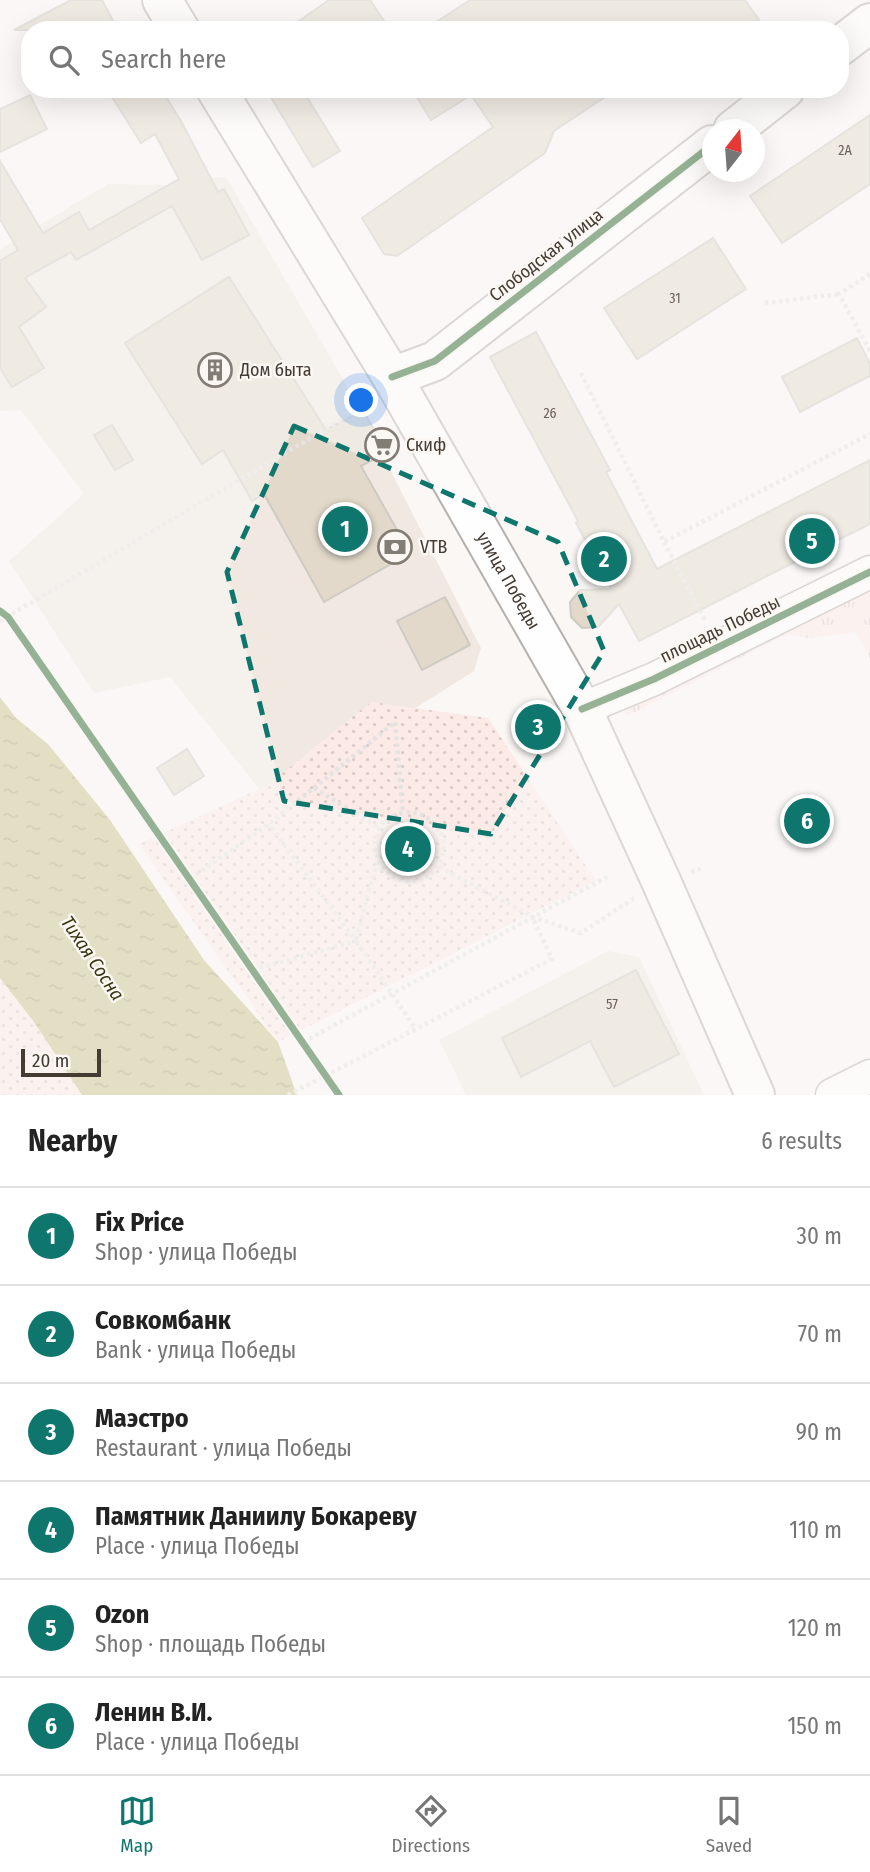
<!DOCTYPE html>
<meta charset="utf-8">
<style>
body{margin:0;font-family:"Fira Sans Condensed",sans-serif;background:#f6f6f6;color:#222}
.compass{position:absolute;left:702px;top:119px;width:63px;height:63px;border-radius:50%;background:#fff;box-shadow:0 7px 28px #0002;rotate:17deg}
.scale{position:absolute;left:21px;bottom:18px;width:80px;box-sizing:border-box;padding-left:7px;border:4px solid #443b32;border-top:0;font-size:19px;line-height:24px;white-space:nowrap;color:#443b32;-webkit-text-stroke:5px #fcf7f3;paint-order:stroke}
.you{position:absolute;left:362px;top:401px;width:24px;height:24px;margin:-18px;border:5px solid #fff;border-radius:50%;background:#1a73e8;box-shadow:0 0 0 10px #1a73e833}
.badge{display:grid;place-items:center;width:46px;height:46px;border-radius:50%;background:#0f766e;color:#fff;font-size:23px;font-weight:700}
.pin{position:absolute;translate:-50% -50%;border:4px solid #fff;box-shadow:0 2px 7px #0006}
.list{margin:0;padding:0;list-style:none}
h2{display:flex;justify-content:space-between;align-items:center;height:91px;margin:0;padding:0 28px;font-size:30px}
h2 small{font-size:23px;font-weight:400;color:#767676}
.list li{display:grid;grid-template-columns:46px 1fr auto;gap:21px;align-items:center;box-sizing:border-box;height:98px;padding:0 28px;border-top:2px solid #e0e0e0}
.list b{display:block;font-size:26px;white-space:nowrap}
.list p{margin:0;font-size:23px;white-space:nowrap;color:#767676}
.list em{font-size:23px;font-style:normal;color:#767676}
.icon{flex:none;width:38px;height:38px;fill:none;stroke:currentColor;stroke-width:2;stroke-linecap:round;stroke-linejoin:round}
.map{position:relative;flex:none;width:870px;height:1095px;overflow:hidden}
.search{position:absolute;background:#fff;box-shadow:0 7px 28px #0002;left:21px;right:21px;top:21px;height:77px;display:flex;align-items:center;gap:18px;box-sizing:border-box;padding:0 24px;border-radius:28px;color:#767676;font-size:26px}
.sheet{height:679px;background:#fff}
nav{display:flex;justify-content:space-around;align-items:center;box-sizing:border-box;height:98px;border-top:2px solid #e0e0e0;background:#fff;font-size:19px;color:#767676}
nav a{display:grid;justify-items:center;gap:4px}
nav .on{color:#0f766e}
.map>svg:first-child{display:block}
.built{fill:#f0e8e1}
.grass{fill:url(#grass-tufts)}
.park{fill:url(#park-dots)}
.water{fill:url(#water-ripples)}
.building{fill:#e2d9ca;stroke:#cecac4;stroke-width:2}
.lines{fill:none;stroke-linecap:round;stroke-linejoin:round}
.minor-casing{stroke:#b5b0ab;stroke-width:35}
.tertiary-casing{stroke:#b5b0ab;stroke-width:42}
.secondary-casing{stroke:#b5b0ab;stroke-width:42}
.path{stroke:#e4e3e2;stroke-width:4.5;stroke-dasharray:3.5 3.5;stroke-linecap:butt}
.minor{stroke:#fefefe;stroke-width:32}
.tertiary{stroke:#fefefe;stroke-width:38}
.secondary{stroke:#fefefe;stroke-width:38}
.cycleway-casing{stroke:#fcf7f3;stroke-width:11}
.cycleway{stroke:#1b5e20;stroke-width:7}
.marked{fill:none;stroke:#0f766e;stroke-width:5;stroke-dasharray:14 9;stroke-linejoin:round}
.labels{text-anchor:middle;stroke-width:5;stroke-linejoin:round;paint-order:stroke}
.number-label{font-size:14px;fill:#6c6258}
.street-label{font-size:18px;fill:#443b32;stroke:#fcf7f3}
.poi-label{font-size:18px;fill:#443b32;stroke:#fcf7f3;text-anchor:start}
.water-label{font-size:19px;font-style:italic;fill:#393511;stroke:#fcf7f3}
</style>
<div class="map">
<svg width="870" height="1095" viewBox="0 0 870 1095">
<defs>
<pattern id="grass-tufts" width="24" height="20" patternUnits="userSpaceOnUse" patternTransform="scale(1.75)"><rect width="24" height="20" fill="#fceae7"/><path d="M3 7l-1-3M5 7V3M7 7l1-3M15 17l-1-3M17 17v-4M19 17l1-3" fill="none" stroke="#d9cac7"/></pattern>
<pattern id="park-dots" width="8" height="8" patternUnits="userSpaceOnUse" patternTransform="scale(1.75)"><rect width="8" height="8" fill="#fceae7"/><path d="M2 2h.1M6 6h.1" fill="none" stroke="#d9cac7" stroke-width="1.8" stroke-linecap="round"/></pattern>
<pattern id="water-ripples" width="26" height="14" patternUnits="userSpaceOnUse" patternTransform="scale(1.75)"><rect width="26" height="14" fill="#c8c287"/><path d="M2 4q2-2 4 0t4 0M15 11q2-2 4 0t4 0" fill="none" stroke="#a49f6f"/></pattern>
</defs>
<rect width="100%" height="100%" fill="#faf7f5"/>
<g class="built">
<path d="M226 177 352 395 481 648 474 671 269 801 170 677 94 693 9 561 84 494 21 410 0 411V249L108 184 163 185 180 191 212 178Z"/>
<path d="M608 951 639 957 704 1095H466L439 1040Z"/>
</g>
<path class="grass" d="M870 560V659L856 632 808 638 787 634 627 716 621 704Z"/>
<g class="park">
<path d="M371 702 488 718 596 881 278 1042 139 844 268 785Z"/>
<path d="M0 978 34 1022 82 1095H0Z"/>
</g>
<path class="water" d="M0 697 16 718 48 744 110 820 204 960 278 1042 297 1095H82L34 1022 0 978Z"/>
<g class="building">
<path d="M71 0H102L118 30H14Z"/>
<path d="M329 0H370L390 30H286Z"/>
<path d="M470 0H745L766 30H424Z"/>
<path d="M107 89H161L181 121 218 192 224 189 249 235 202 260 172 206 76 260 71 252 25 278 46 307 19 327 44 368 12 387 0 368V261L18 250 0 219V161L43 233 79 212 89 230 179 179 155 134 141 143Z"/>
<path d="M266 89H302L340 151 313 167Z"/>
<path d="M412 89H617L554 131 545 153 397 256 384 254 362 218 493 127 471 95 431 120Z"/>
<path d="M30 95 47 129 0 152V109Z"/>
<path d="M870 115V184L782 243 750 196Z"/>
<path d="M713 238 746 289 637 359 604 308Z"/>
<path d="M229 277 326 430 363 410 387 452 361 466 410 553 324 602 264 494 252 501 223 450 202 464 125 343Z"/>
<path d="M536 332 610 470 606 472 657 569 870 460V524L639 641 619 604 598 627 582 628 571 617 570 602 580 590 611 589 576 523 578 521 490 357Z"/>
<path d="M857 338 870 364V376L800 412 782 377Z"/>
<path d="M112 425 133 460 115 470 94 435Z"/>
<path d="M445 597 470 645 422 670 397 621Z"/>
<path d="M187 749 204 776 174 795 157 768Z"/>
<path d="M636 970 679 1054 614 1087 590 1041 521 1077 502 1038Z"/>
</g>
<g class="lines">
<g class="minor-casing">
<g id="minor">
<path d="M582 709 654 679 870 572"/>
<path d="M832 1095 870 1076"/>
</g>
</g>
<g class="tertiary-casing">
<g id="tertiary">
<path d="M840 46 870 23"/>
<path d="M733 130 785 89"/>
<path d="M392 377 435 361 712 145"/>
</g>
</g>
<g class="secondary-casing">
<g id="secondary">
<path d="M162 0 180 30"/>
<path id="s1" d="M216 89 392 377 582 709 661 881 755 1095"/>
</g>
</g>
<g class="path">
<path d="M870 274 839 294 870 351"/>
<path d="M765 303 839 294"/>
<path d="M581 373 664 542 870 434"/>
<path d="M664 542 706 622"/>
<path d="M0 621 370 403"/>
<path d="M314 788 395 722 403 813"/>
<path d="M377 862C420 916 474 845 424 816 413 810 398 812 388 819 380 823 377 833 375 841 373 849 377 855 377 862 376 869 373 877 371 883 366 902 361 922 356 941L415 1028"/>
<path d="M439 867 531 916"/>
<path d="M691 872 702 868"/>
<path d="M190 879 269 824 314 788 379 828"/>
<path d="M253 970 356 941 269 824"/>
<path d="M303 1042 607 877"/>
<path d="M288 1095 552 959 532 917 581 933 636 897"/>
</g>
<use href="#minor" class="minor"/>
<use href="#tertiary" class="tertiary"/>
<use href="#secondary" class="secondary"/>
<g class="cycleway-casing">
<g id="cycleway">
<path d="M392 377 435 361 712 145"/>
<path d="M0 611 8 617 339 1095"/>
<path d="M582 709 654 679 870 572"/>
</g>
</g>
<use href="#cycleway" class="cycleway"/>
</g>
<path d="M0 0H870V1095H0ZM294 426 558 542 604 651 491 834 284 801 227 572Z" fill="#faf7f5" fill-opacity=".55" fill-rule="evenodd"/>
<path class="marked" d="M294 426 558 542 604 651 491 834 284 801 227 572Z"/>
<defs>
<g id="building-ring" transform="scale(1.75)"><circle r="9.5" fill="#fcf7f3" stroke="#847d76" stroke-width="1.5"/><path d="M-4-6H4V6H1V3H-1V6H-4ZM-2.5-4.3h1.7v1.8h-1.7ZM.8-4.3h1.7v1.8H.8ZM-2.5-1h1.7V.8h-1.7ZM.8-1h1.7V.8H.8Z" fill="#847d76"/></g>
<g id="supermarket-ring" transform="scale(1.75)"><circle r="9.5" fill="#fcf7f3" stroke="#847d76" stroke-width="1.5"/><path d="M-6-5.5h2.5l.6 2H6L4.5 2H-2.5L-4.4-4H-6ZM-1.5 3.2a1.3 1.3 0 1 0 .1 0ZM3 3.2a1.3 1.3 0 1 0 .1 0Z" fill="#847d76"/></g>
<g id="bank-ring" transform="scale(1.75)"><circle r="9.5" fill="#fcf7f3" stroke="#847d76" stroke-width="1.5"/><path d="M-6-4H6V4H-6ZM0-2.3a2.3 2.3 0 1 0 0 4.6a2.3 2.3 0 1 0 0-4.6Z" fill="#847d76"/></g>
</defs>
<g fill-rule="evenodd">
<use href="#building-ring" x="215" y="370"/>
<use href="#supermarket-ring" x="382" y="445"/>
<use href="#bank-ring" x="395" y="547"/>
</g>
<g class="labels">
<g class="number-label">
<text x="845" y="155">2А</text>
<text x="675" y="303">31</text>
<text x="550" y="418">26</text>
<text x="612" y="1009">57</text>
</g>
<g class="street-label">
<text transform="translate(546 255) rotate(-38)" y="6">Слободская улица</text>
<text dy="6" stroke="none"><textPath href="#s1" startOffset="572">улица Победы</textPath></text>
<text transform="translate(720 629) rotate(-26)" y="6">площадь Победы</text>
</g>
<g class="poi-label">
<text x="240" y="376">Дом быта</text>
<text x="406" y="451">Скиф</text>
<text x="420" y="553">VTB</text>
</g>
<g class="water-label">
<text transform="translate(93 958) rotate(56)" y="7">Тихая Сосна</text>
</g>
</g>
</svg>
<svg class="compass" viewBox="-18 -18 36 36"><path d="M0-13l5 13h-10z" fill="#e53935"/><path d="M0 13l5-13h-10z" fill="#767676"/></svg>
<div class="scale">20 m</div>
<div class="you"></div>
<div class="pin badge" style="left:345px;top:529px">1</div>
<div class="pin badge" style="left:604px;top:559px">2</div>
<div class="pin badge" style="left:538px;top:727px">3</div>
<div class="pin badge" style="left:408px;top:849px">4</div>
<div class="pin badge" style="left:812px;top:541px">5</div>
<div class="pin badge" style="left:807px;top:821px">6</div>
<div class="search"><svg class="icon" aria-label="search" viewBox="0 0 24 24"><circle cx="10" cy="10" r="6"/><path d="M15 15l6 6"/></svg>Search here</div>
</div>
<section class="sheet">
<h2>Nearby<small>6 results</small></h2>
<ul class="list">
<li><span class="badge">1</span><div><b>Fix Price</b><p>Shop · улица Победы</p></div><em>30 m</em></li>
<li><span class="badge">2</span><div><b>Совкомбанк</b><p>Bank · улица Победы</p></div><em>70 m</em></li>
<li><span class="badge">3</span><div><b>Маэстро</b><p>Restaurant · улица Победы</p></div><em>90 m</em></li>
<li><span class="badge">4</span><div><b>Памятник Даниилу Бокареву</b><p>Place · улица Победы</p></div><em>110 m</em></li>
<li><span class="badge">5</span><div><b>Ozon</b><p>Shop · площадь Победы</p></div><em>120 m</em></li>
<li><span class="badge">6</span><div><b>Ленин В.И.</b><p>Place · улица Победы</p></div><em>150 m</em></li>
</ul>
</section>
<nav>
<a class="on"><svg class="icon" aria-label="map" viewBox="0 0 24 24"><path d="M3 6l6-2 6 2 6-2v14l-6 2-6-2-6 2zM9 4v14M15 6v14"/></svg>Map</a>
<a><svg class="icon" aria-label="directions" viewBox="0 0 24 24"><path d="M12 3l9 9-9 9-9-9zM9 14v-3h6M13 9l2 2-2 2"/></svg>Directions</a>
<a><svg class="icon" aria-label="saved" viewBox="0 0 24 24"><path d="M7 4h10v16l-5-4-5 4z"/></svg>Saved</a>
</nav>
